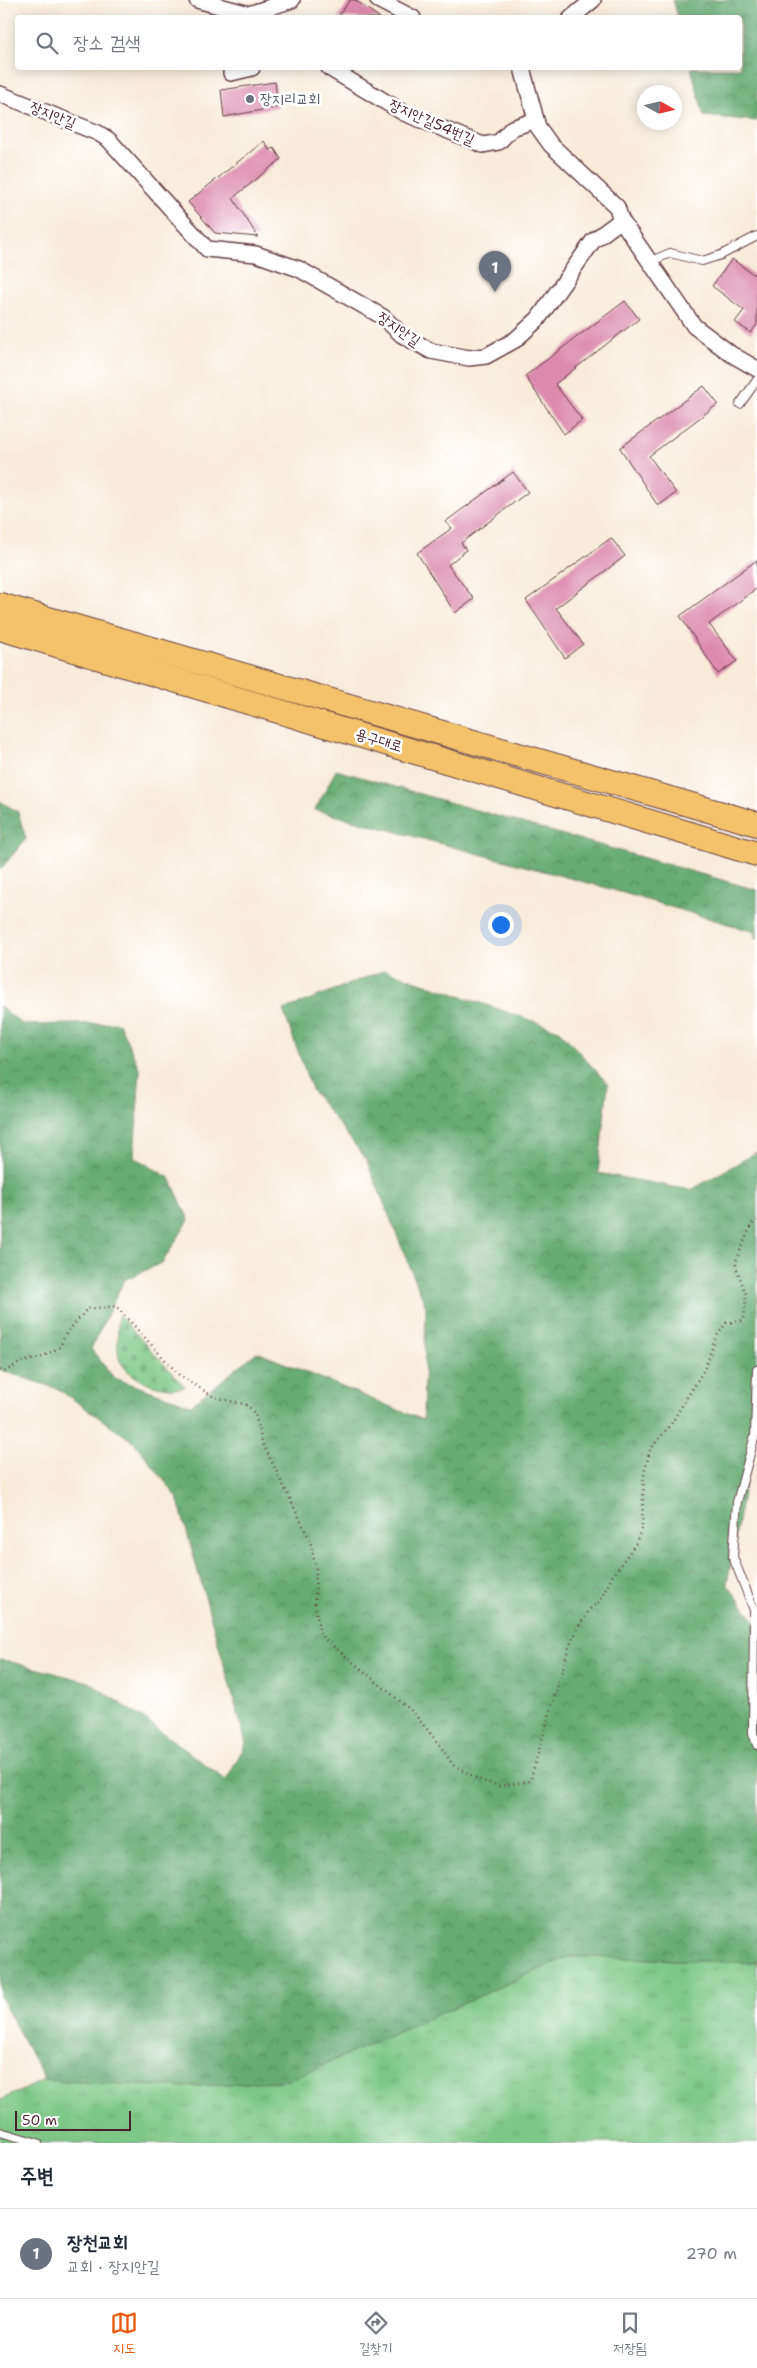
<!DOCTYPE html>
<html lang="ko">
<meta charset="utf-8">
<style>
body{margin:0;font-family:"Shantell Sans","Poor Story",sans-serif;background:#f6f6f7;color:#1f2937}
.compass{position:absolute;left:637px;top:85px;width:45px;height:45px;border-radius:50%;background:#fff;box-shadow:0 2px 12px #0003;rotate:98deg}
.scale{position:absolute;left:15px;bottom:12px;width:116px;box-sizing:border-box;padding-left:5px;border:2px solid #4a1f2b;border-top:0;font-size:14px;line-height:18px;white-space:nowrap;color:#4a1f2b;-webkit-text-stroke:4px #fff;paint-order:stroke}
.you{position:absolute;left:500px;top:924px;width:18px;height:18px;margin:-12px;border:4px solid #fff;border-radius:50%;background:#1a73e8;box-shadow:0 0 0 8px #1a73e833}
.badge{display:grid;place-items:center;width:32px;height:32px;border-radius:50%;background:#ea580c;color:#fff;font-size:16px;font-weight:700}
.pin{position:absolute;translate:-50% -41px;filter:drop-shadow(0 1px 2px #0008)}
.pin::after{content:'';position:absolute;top:26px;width:18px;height:15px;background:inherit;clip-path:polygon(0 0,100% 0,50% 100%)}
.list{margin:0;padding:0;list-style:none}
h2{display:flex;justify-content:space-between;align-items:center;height:65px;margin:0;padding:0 20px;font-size:21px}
h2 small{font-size:16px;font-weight:400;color:#747a83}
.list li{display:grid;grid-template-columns:32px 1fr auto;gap:15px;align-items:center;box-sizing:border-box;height:90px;padding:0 20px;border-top:1px solid #e0e1e3}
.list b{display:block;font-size:19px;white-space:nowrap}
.list p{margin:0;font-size:16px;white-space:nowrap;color:#747a83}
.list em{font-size:16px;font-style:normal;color:#747a83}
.icon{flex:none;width:28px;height:28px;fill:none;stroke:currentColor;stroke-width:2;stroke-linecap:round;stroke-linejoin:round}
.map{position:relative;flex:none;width:757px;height:2143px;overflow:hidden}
.search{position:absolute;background:#fff;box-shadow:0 2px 12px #0003;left:15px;right:15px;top:15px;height:55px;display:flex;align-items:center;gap:12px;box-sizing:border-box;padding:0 18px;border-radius:5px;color:#747a83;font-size:19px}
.sheet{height:155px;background:#fff}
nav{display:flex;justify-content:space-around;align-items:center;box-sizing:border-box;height:70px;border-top:1px solid #e0e1e3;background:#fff;font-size:14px;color:#747a83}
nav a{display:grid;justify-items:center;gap:2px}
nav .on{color:#ea580c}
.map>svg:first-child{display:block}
.grass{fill:url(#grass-tufts);stroke:#647458}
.forest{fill:url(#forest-crowns);stroke:#58664f}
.cemetery{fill:url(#cemetery-stones);stroke:#647458}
.building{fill:#dc8bae}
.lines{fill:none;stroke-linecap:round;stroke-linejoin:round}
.service-casing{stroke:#643e45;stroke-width:10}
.minor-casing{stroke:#643e45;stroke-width:18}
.trunk-casing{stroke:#643e45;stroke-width:26}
.path{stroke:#643e45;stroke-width:2.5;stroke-dasharray:1 4;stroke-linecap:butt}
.service{stroke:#fff;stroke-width:8}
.minor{stroke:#fff;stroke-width:15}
.trunk{stroke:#f3c26a;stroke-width:24}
.worship-dot{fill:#6b7280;stroke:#fff;stroke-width:2}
.labels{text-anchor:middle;stroke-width:5;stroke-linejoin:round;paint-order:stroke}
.worship-label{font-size:15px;fill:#5b616d;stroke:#fff;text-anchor:start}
.street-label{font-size:15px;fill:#4a1f2b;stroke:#fff}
</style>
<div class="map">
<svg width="757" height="2143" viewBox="0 0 757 2143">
<defs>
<pattern id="grass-tufts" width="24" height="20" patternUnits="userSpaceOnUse" patternTransform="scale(1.25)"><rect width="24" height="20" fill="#7dc886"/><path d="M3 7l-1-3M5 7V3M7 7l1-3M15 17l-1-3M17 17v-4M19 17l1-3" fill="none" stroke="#6eab74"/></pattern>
<pattern id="forest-crowns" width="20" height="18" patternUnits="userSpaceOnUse" patternTransform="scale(1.25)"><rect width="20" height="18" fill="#66ac73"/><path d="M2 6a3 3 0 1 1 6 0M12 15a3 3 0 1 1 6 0" fill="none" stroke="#568b5f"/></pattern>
<pattern id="cemetery-stones" width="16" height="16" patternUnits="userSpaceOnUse" patternTransform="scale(1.25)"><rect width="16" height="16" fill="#7dc886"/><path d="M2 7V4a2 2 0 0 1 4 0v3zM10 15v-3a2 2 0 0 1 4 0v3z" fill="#6eab74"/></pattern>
</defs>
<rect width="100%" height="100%" fill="#fff"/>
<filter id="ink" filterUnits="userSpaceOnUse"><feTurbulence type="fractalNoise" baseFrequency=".02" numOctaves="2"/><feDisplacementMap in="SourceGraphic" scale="10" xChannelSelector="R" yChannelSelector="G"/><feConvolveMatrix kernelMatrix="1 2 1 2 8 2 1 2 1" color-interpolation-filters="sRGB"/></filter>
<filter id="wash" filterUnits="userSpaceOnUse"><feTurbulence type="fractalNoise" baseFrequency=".0096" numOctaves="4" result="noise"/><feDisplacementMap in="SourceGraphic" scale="20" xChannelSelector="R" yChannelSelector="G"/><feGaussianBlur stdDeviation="1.12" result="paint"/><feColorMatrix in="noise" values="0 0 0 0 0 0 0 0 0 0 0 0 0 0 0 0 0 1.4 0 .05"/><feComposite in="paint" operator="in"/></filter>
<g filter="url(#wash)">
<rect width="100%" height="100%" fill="#f8ebda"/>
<path class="grass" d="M570 1956 757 1963V2143H0V2100L45 2080 182 2087 289 2080Z"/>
<g class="forest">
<path d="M673 0H757V121L704 116 691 68H740V18L678 17Z"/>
<path d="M336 770 757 890V940L755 932 603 887 315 810Z"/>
<path d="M0 801 18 812 26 839 0 870Z"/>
<path d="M385 970 559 1030 608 1084 598 1173 691 1190 757 1152V1416L727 1584 757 1624V1963L570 1956 289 2080 182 2087 45 2080 0 1997V1659L89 1682 144 1719 226 1780 246 1743 177 1497 134 1442 58 1389 0 1370V1006L23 1025 119 1023 140 1070 134 1157 170 1178 189 1220 162 1263 124 1280 91 1349 114 1378 191 1405 257 1352 423 1420 426 1307 366 1159 312 1090 283 1010Z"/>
</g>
<path class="cemetery" d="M118 1314 185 1387C164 1392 131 1381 120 1361 116 1353 119 1325 118 1314Z"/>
<g id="blocks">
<g class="building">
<path d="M350 0H355L380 18H337Z"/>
<path d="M275 82 278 107 224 117 221 90Z"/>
<path d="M264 141 269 150 274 148 281 159 233 198 258 237 215 233 188 202Z"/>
<path d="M732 259 757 277V324L751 333 735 322 744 310 712 286Z"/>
<path d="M625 301 639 319 555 384 582 420 564 434 525 376Z"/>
<path d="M704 386 718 404 649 456 676 493 658 506 620 448Z"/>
<path d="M513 472 528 492 461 543 466 550 448 565 474 599 455 613 417 553 452 528 445 522Z"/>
<path d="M611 538 625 556 556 608 583 644 565 658 526 600Z"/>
<path d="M757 560V588L709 624 737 661 718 674 680 616Z"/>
</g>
</g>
</g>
<g filter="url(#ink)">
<use href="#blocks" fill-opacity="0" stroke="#643e45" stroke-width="1"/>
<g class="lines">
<g class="service-casing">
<g id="service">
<path d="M649 262 670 253 702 261 721 255 757 236"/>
<path d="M740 404 757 380"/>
<path d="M757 1370 755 1435 737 1502 733 1557 754 1610 753 1733 757 1745"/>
<path d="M0 2132 38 2143"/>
</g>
</g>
<g class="minor-casing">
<g id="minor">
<path d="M197 0 249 14 254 18"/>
<path d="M378 0 413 18"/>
<path d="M249 14 292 0"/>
<path d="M571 18 593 0"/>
<path d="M329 68 404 113 483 145 499 142 512 128 536 120"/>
<path d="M231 73 252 68"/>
<path d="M0 94 98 133 109 140 207 249 256 254 299 269 383 317 402 335 431 351 469 358 486 356 515 340 538 319 593 241 621 220 617 207 551 145 538 127 522 68"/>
<path d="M621 220 694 326 731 354 757 369"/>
</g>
</g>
<g class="trunk-casing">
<g id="trunk">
<path d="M0 605 757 824"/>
<path d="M0 628 757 854"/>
</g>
</g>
<path class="path" d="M0 1370 4 1372 21 1362 40 1358 60 1347 65 1335 87 1309 116 1306 179 1375 214 1397 247 1405 255 1414 262 1442 310 1540 316 1570 315 1604 320 1635 413 1712 439 1744 453 1765 478 1779 499 1786 530 1781 569 1647 579 1626 590 1609 600 1601 612 1577 636 1543 642 1527 644 1474 650 1450 671 1424 705 1368 716 1337 726 1323 744 1320 746 1294 736 1267V1261L751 1225 757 1221"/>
<use href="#service" class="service"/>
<use href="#minor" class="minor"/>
<use href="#trunk" class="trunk"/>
</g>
</g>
<circle class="worship-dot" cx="250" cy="99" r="5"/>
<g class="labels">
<g class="worship-label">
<text x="260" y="104">장지리교회</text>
</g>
<g class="street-label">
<text transform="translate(53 115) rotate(22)" y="5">장지안길</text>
<text transform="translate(432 122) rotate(24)" y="5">장지안길54번길</text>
<text transform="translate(399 329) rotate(35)" y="5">장지안길</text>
<text transform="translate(379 740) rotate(17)" y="5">용구대로</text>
</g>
</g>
</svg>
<svg class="compass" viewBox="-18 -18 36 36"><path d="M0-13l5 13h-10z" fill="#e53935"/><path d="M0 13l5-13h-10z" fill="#747a83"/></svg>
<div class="scale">50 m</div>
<div class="you"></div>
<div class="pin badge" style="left:495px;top:292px;background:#6b7280">1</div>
<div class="search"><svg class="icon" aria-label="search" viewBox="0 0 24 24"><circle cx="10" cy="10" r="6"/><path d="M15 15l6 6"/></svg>장소 검색</div>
</div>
<section class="sheet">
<h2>주변<small></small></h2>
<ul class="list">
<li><span class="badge" style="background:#6b7280">1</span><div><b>장천교회</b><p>교회 · 장지안길</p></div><em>270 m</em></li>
</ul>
</section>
<nav>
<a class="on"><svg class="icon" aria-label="map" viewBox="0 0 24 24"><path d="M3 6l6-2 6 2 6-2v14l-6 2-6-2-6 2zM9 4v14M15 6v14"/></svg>지도</a>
<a><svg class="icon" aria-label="directions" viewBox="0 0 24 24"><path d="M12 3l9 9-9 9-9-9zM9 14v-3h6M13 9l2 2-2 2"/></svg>길찾기</a>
<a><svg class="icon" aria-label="saved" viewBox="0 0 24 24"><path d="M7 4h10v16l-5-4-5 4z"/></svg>저장됨</a>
</nav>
